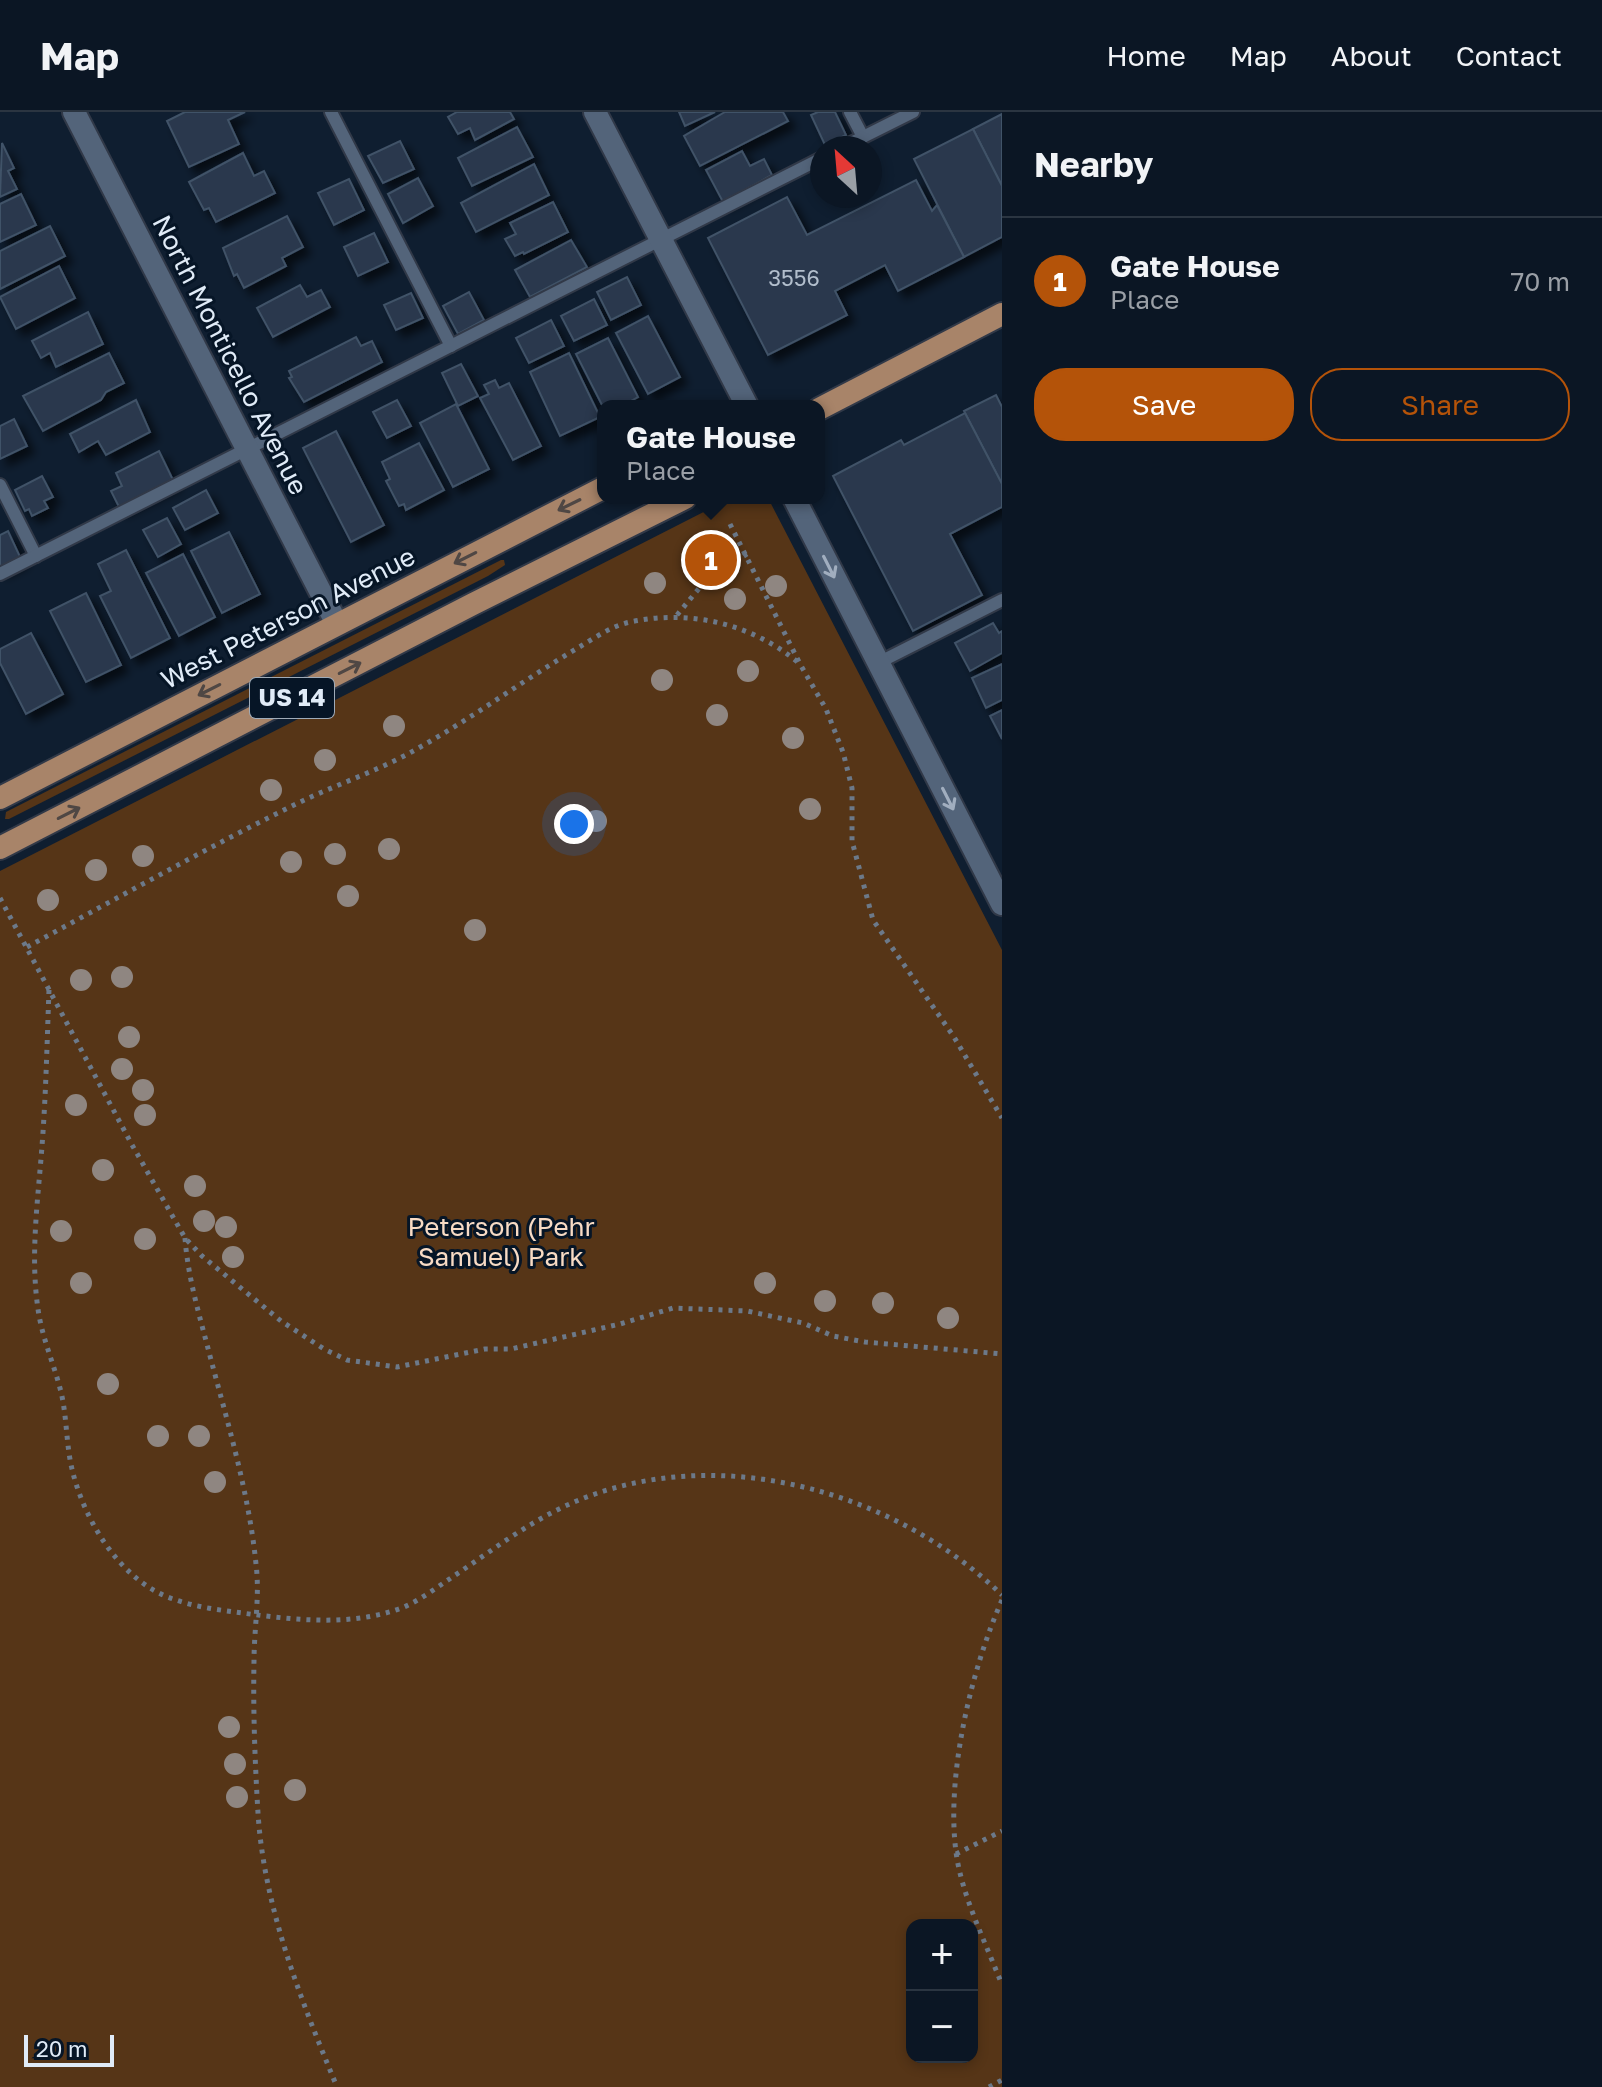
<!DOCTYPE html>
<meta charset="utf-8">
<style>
body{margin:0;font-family:"Golos Text",sans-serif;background:#141f2c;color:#f1f3f6}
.controls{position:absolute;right:24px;bottom:24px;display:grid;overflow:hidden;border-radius:16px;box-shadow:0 4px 12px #0003}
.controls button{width:72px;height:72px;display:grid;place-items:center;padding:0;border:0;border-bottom:2px solid #2b3541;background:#0b1624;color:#f1f3f6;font:40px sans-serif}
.compass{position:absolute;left:810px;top:24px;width:72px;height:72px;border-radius:50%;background:#0b1624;box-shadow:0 4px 12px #0003;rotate:334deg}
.scale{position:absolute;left:24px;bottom:20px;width:90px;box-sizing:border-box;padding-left:8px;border:4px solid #e0ebf7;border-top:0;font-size:22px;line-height:28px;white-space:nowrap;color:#e0ebf7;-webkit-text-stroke:6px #061526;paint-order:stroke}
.you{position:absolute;left:574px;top:712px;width:28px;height:28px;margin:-20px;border:6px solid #fff;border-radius:50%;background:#1a73e8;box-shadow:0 0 0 12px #1a73e833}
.badge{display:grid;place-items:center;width:52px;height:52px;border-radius:50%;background:#b45309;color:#fff;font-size:26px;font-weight:700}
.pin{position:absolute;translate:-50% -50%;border:4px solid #fff;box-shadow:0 2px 8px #0006}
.popup{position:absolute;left:597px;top:288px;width:228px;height:104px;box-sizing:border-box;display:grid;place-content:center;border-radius:16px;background:#0b1624;filter:drop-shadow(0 2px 6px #0005);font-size:26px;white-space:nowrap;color:#9a9fa6}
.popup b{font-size:30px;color:#f1f3f6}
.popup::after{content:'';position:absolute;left:50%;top:100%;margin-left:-16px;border:16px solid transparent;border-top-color:#0b1624}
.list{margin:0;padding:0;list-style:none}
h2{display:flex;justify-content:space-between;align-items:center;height:104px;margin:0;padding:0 32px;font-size:34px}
h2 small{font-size:26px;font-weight:400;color:#9a9fa6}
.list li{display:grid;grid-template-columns:52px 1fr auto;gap:24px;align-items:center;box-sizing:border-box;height:128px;padding:0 32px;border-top:2px solid #2b3541}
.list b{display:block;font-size:30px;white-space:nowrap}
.list p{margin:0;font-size:26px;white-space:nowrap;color:#9a9fa6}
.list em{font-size:26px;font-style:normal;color:#9a9fa6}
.actions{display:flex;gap:16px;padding:24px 32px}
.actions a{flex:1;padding:18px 0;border:2px solid #b45309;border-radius:32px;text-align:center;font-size:28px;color:#b45309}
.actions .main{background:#b45309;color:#fff}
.map{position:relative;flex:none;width:1002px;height:1975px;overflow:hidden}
header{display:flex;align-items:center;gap:48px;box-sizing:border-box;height:112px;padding:0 40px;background:#0b1624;border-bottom:2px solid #2b3541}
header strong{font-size:38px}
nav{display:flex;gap:44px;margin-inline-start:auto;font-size:28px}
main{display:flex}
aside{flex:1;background:#0b1624}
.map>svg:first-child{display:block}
.green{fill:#563517;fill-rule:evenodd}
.building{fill:#29394d;stroke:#415267;stroke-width:2;filter:url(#shadow)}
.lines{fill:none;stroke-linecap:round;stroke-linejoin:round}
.service-casing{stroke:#313948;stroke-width:16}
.minor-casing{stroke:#313948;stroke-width:26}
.primary-casing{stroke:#313948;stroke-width:26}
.path{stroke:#6c7989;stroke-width:5;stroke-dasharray:4 6;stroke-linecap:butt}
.service{stroke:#53647a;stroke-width:12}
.minor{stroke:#53647a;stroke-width:22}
.primary{stroke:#a88469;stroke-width:22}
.tree{fill:#8f8681}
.oneway{stroke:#4f4744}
.oneway2{stroke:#a1aebf}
.labels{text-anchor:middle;stroke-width:6;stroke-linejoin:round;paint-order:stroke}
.number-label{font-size:22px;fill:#b2becc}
.shield{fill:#061526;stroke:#9fabb8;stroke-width:2}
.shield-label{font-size:24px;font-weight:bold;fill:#e0ebf7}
.street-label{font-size:26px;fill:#e0ebf7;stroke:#061526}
.park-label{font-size:26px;fill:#f8dbc4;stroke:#061526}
</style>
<header>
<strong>Map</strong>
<nav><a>Home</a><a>Map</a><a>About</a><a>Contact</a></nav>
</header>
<main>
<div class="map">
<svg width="1002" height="1975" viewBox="0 0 1002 1975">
<defs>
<filter id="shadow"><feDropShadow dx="7" dy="7" stdDeviation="4" flood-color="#0009"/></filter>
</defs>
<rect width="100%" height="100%" fill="#0f1e30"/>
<g class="green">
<path d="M731 386H768L1002 838V1975H0V759ZM912 1813H972V1945H912Z"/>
<path d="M501 448H504L505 453 488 464 9 707H5L6 700Z"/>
</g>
<g class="building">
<path d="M185 0H245L228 8 239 32 189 55 167 9Z"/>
<path d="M457 0H510L514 7 475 28 470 16 458 22 448 5Z"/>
<path d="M679 0H715L685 14Z"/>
<path d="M725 0H783L788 9 700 54 684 24Z"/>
<path d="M818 0H835L846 23 825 33 811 3Z"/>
<path d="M1002 2V74L973 17Z"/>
<path d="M517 15 533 45 472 74 458 46Z"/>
<path d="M973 17 1002 74V125L964 145 914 47Z"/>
<path d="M400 29 414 57 383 71 368 44Z"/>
<path d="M2 31 14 56 8 59 17 77 0 85Z"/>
<path d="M742 39 750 54 764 47 772 63 723 90 706 58Z"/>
<path d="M243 41 254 64 264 59 275 81 216 110 209 96 204 98 189 70Z"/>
<path d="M534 52 549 83 476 120 461 91Z"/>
<path d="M418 66 433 94 403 111 388 82Z"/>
<path d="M349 67 364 98 334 113 318 81Z"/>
<path d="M916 68 932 99 937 93 964 145 898 179 885 153 835 179 847 203 768 243 708 126 787 85 807 123Z"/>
<path d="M21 82 36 113 0 130V92Z"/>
<path d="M553 90 568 120 524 142 523 140 515 144 505 127 516 122 510 111Z"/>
<path d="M287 104 303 135 282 146 286 154 244 176 237 162 234 164 223 136Z"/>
<path d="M50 114 65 144 0 177V139Z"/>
<path d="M374 121 388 150 358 164 344 135Z"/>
<path d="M571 128 587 155 530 185 515 158Z"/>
<path d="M59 154 75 186 16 217 0 185Z"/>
<path d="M627 165 641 193 611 208 597 180Z"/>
<path d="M300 173 307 185 321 178 330 195 273 225 257 196Z"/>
<path d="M469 180 484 208 458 222 443 194Z"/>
<path d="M411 181 423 206 396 218 384 193Z"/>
<path d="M594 187 607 213 574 229 561 204Z"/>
<path d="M88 200 103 232 56 255 50 241 41 246 32 229Z"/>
<path d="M648 204 680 265 648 282 616 221Z"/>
<path d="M551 208 564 234 529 251 516 226Z"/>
<path d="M356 225 361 234 372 229 382 250 304 290 289 266 292 265 289 259Z"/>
<path d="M608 226 638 285 622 294 603 295 576 242Z"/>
<path d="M109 241 124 271 106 280 101 288 43 319 23 284Z"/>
<path d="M569 241 600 305 560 324 530 260Z"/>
<path d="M461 252 478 284 458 294 442 261Z"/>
<path d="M495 268 499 276 509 271 541 334 513 348 480 286 489 282 484 273Z"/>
<path d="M996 283 1002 295V372L964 299Z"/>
<path d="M136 288 150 320 106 343 98 329 79 340 70 322Z"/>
<path d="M397 288 411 314 387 326 373 300Z"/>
<path d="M456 292 489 357 453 375 420 311Z"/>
<path d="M965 301 1002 372V395L950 422 982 483 913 519 833 364 901 328 904 333Z"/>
<path d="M14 307 27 334 0 347V314Z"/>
<path d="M336 319 384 413 351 430 303 336Z"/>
<path d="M419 331 444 378 406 398 404 392 399 394 386 369 390 367 382 350Z"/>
<path d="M159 339 174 370 120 397 111 379 122 374 116 361Z"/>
<path d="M42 364 53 385 44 389 48 396 32 404 29 397 25 399 15 378Z"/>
<path d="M206 378 218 401 185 418 173 396Z"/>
<path d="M167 406 181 432 158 445 143 418Z"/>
<path d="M8 419 21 447 0 458V423Z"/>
<path d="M229 420 260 482 222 501 191 439Z"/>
<path d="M719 431 729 451 702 464 692 444Z"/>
<path d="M126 438 170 526 131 546 100 484 111 479 98 452Z"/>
<path d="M183 442 215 505 179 524 146 461Z"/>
<path d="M86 481 121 553 86 570 50 499Z"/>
<path d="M993 511 999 521 1002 519V541L970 559 955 531Z"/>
<path d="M31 521 63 582 26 602 0 551V537Z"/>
<path d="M1002 552V588L986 596 972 566Z"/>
<path d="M1002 598V627L990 604Z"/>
</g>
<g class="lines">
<g class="service-casing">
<g id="service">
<path d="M331 0 451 234"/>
<path d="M850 0 863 25"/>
<path d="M841 36 913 0"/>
<path d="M0 373 36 444"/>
<path d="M0 462 822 46"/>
<path d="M878 551 1002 488"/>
</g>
</g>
<g class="minor-casing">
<g id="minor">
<path d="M74 0 337 512"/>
<path d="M595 0 747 294"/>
<path d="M794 386 1002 792"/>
</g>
</g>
<g class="primary-casing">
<g id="primary">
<path d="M819 297 1002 202"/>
<path d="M0 686 603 376"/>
<path d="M0 736 473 492 685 386"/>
</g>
</g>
<g class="path">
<path d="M730 412 800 552 826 597 843 640 852 676V729L873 808 954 925 1002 1006"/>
<path d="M677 503 706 468 747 442"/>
<path d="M0 786 131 1031 185 1126 202 1144 281 1209 324 1237 347 1248 397 1255 485 1237H511L620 1212 673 1196 747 1199 803 1211 833 1224 865 1230 1002 1242"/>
<path d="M27 835C114 788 201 739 290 695 333 673 380 659 422 634 475 604 524 568 576 537 593 527 611 514 630 510 691 497 753 512 800 552"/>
<path d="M49 878C47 930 46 982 42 1034 38 1088 30 1143 38 1197 42 1226 54 1252 61 1280 67 1305 66 1332 72 1357 84 1408 120 1469 173 1487 195 1495 219 1498 242 1501 295 1508 353 1515 404 1495 420 1488 436 1476 451 1466 481 1446 510 1424 542 1406 689 1322 885 1370 1002 1483"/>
<path d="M185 1126C188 1167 200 1205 210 1244 228 1312 249 1382 256 1452 260 1484 254 1517 254 1549 253 1600 255 1651 258 1701 264 1796 301 1888 337 1975"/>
<path d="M1002 1488C971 1558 946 1664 956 1740 962 1785 986 1831 1002 1873"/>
<path d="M956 1742 1002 1719"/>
<path d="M989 1975 1002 1968"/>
</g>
<use href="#service" class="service"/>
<use href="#minor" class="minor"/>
<use href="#primary" class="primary"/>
</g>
<g class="tree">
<circle cx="655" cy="471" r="11"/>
<circle cx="776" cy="474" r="11"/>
<circle cx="735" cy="487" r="11"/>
<circle cx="748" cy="559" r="11"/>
<circle cx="662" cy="568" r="11"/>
<circle cx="717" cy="603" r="11"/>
<circle cx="394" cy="614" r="11"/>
<circle cx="793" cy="626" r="11"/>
<circle cx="325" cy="648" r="11"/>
<circle cx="271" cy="678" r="11"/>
<circle cx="810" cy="697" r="11"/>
<circle cx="596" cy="709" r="11"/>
<circle cx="389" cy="737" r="11"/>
<circle cx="335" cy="742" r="11"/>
<circle cx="143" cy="744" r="11"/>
<circle cx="291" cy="750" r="11"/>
<circle cx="96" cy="758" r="11"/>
<circle cx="348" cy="784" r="11"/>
<circle cx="48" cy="788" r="11"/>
<circle cx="475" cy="818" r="11"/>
<circle cx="122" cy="865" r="11"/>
<circle cx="81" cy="868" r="11"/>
<circle cx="129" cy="925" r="11"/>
<circle cx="122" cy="957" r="11"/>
<circle cx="143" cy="978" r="11"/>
<circle cx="76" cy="993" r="11"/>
<circle cx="145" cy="1003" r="11"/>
<circle cx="103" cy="1058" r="11"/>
<circle cx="195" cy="1074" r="11"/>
<circle cx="204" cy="1109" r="11"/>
<circle cx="226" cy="1115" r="11"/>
<circle cx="61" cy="1119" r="11"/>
<circle cx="145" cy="1127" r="11"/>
<circle cx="233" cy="1145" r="11"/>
<circle cx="81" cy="1171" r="11"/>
<circle cx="765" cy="1171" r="11"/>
<circle cx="825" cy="1189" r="11"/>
<circle cx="883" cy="1191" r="11"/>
<circle cx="948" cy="1206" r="11"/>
<circle cx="108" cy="1272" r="11"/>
<circle cx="158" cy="1324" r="11"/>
<circle cx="199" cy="1324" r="11"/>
<circle cx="215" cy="1370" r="11"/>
<circle cx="229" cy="1615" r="11"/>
<circle cx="235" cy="1652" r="11"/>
<circle cx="295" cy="1678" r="11"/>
<circle cx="237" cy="1685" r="11"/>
</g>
<defs><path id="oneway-shaft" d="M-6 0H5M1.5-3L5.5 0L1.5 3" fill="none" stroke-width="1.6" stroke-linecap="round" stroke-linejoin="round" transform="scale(2)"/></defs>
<g class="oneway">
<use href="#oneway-shaft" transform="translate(569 393) rotate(154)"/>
<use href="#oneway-shaft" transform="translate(465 446) rotate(153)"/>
<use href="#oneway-shaft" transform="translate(350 556) rotate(-27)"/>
<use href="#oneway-shaft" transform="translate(209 578) rotate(153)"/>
<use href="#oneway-shaft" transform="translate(69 701) rotate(-27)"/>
</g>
<g class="oneway2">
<use href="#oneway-shaft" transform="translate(829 455) rotate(63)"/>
<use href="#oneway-shaft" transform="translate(948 687) rotate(63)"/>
</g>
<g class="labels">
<g class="number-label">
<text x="794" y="174">3556</text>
</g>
<rect class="shield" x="250" y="566" width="84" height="40" rx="6"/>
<g class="shield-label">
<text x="292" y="594">US 14</text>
</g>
<g class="street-label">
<text transform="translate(230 243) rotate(63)" y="9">North Monticello Avenue</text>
<text transform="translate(288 506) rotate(-27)" y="9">West Peterson Avenue</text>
</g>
<g class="park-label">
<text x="501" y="1124">Peterson (Pehr<tspan x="501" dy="30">Samuel) Park</tspan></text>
</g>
</g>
</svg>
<div class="controls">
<button>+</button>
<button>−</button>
</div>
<svg class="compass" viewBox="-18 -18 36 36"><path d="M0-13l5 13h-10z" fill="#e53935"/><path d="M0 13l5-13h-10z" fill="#9a9fa6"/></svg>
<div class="scale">20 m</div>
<div class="you"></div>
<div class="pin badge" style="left:711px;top:448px">1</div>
<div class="popup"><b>Gate House</b>Place</div>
</div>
<aside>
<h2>Nearby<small></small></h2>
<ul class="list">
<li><span class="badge">1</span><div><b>Gate House</b><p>Place</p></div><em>70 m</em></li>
</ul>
<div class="actions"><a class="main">Save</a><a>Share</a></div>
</aside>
</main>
